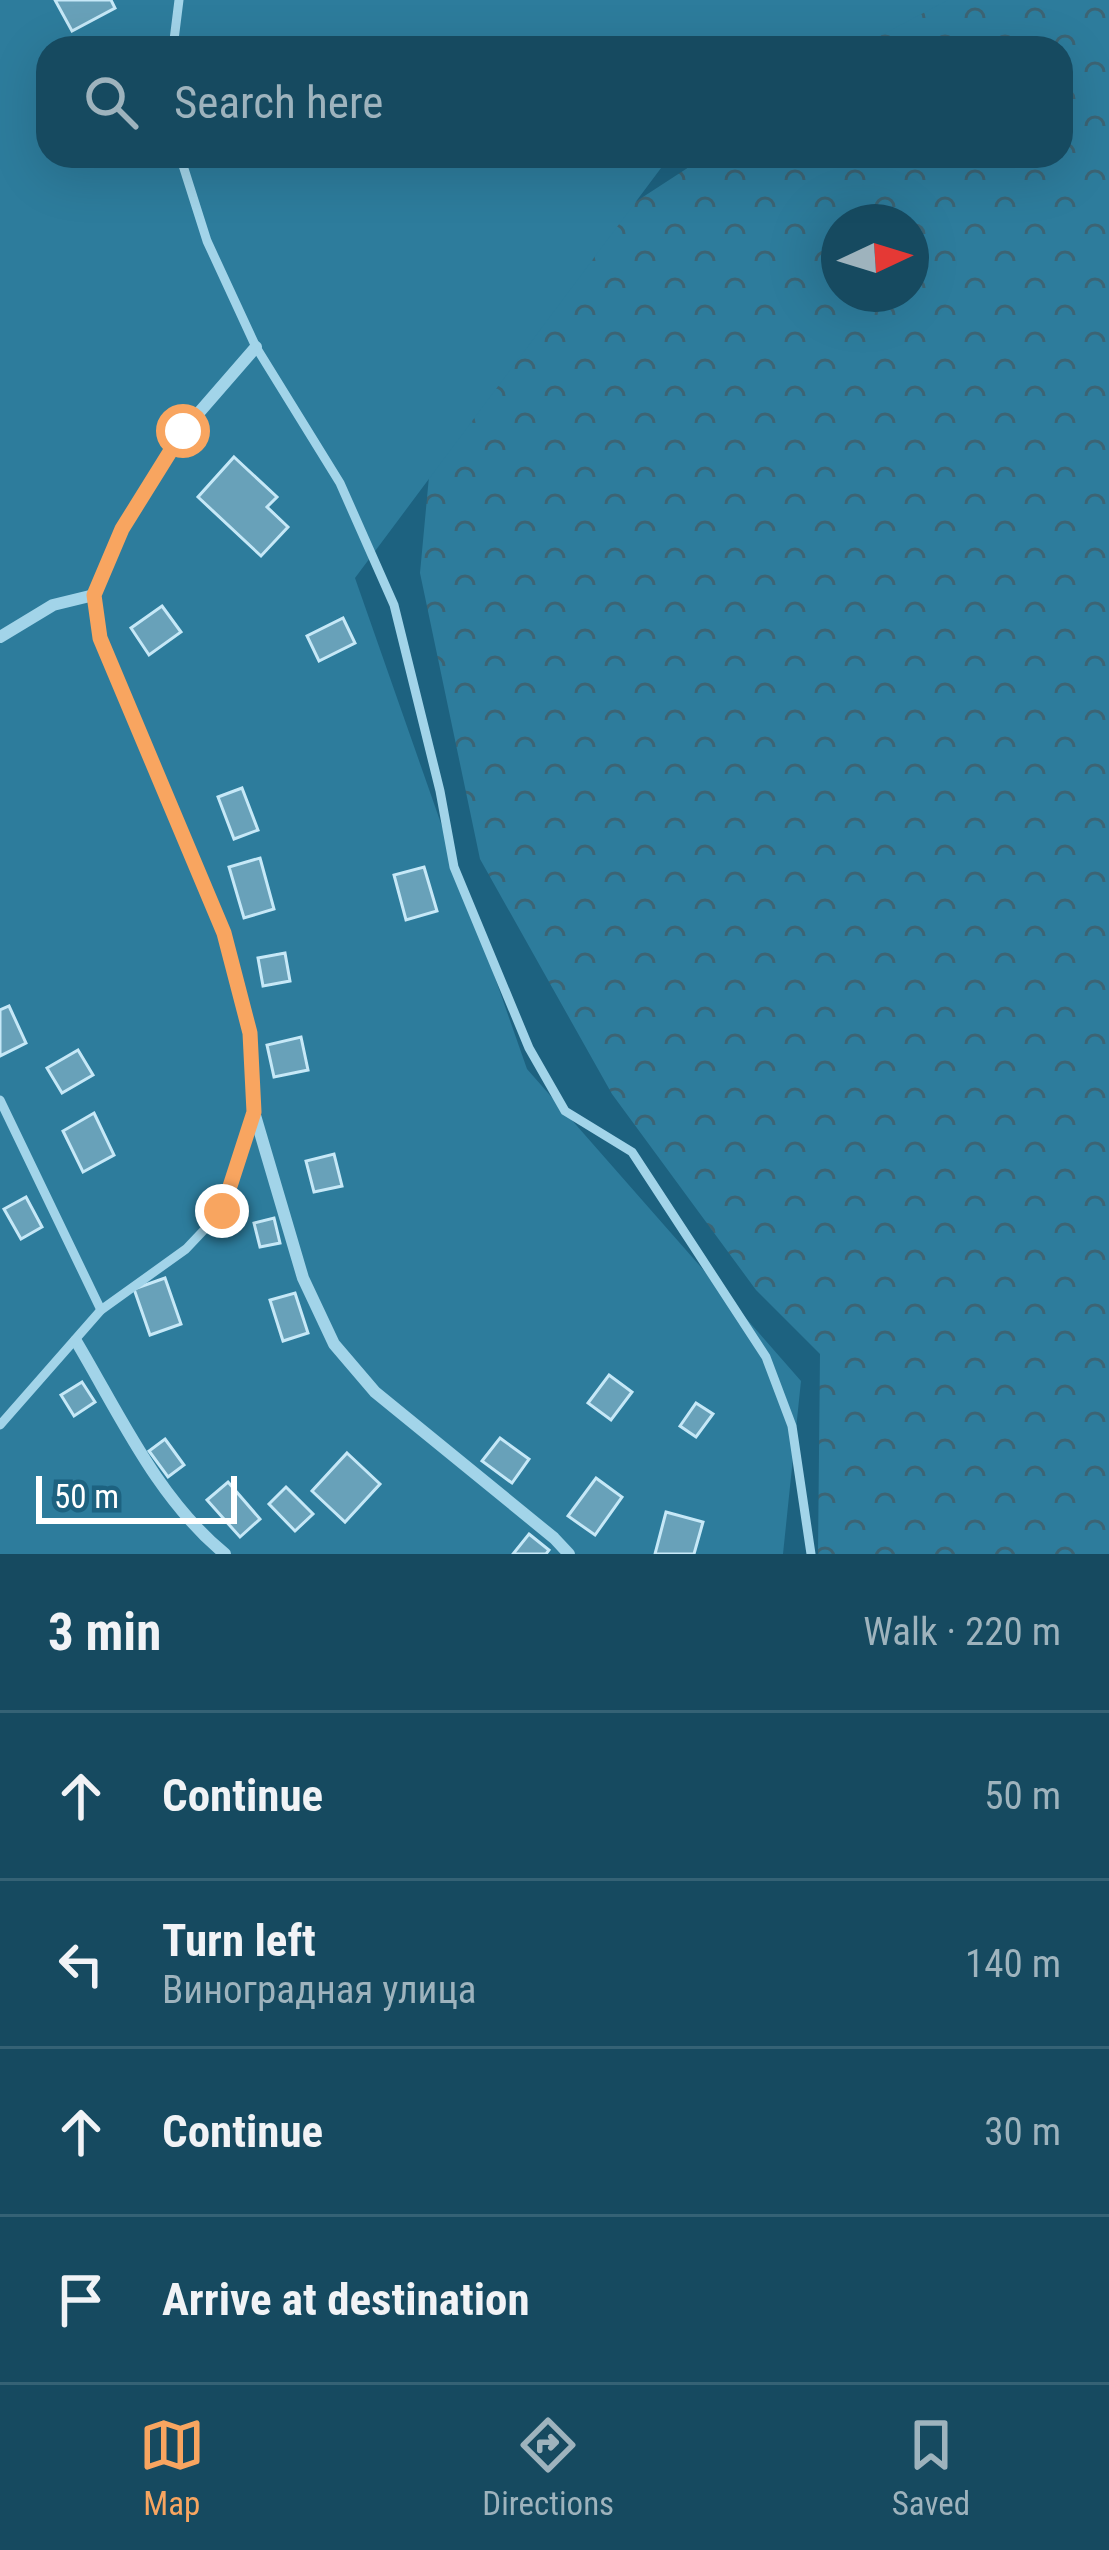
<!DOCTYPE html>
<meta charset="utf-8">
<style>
body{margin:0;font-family:"Roboto Condensed",sans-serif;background:#1f5166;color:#f1f3f6}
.compass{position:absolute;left:821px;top:204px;width:108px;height:108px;border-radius:50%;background:#164a60;box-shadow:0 12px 48px #0002;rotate:86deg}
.scale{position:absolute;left:36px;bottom:30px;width:201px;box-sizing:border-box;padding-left:12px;border:6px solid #fff;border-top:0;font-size:33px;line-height:42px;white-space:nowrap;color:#fff;-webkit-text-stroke:9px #1d6280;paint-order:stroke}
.stop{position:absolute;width:36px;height:36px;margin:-27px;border:9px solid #f8a560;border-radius:50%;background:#fff}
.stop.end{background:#f8a560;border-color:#fff;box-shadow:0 3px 12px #0008}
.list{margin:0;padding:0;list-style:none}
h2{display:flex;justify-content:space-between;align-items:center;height:156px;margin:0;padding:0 48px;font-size:51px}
h2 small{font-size:39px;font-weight:400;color:#9eb3bd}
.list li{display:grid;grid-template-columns:78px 1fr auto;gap:36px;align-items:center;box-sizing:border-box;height:168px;padding:0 48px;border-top:3px solid #356275}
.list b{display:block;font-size:45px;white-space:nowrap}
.list p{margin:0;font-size:39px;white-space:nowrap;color:#9eb3bd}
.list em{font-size:39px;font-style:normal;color:#9eb3bd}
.icon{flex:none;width:66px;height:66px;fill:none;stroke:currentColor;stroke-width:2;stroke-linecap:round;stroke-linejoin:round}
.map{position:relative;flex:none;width:1109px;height:1554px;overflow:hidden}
.search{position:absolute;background:#164a60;box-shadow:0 12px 48px #0002;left:36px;right:36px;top:36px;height:132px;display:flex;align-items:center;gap:30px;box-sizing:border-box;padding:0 42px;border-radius:36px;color:#9eb3bd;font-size:45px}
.sheet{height:828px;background:#164a60}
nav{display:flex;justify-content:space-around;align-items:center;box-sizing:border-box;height:168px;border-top:3px solid #356275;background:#164a60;font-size:33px;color:#9eb3bd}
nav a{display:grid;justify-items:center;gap:6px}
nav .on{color:#f8a560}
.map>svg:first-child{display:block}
.forest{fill:url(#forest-crowns);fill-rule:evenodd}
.garden{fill:#2d7c9c}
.building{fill:#68a1b9;stroke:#c6e8f7;stroke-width:3}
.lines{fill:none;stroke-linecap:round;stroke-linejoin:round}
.service{stroke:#a2d4e9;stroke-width:9}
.minor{stroke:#a2d4e9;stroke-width:12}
.route{stroke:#f8a560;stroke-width:15}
</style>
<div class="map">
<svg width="1109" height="1554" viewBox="0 0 1109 1554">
<defs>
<pattern id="forest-crowns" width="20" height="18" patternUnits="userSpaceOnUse" patternTransform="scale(3)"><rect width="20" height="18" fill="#2d7c9c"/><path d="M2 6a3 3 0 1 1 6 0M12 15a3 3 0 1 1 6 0" fill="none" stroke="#3c6474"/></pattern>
</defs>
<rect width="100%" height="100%" fill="#1d6280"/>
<path class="forest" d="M728 0H1109V1554H818L820 1354 756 1290 612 1094 480 859 420 573 443 327 706 156H1061V48H721ZM839 222H911V294H839Z"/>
<path class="garden" d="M0 0H948L857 48H48V156H670L355 578 527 1069 801 1381 783 1554H0Z"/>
<g class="building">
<path d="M55 0H111L115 8 72 31Z"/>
<path d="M234 457 277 497 267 507 288 527 261 556 198 497Z"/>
<path d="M162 606 181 632 149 655 131 628Z"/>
<path d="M343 618 355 643 319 661 307 636Z"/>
<path d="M242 788 258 830 234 839 218 797Z"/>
<path d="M260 858 274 909 244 918 229 867Z"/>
<path d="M424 867 437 911 406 920 394 875Z"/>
<path d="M285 953 290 981 263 986 258 958Z"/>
<path d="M9 1006 26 1043 0 1056V1010Z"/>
<path d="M301 1037 308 1070 274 1077 267 1045Z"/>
<path d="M78 1050 93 1075 62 1093 47 1068Z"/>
<path d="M94 1113 114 1155 83 1172 63 1131Z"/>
<path d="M334 1154 342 1186 314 1192 306 1161Z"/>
<path d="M26 1197 42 1227 21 1239 4 1209Z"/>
<path d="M274 1218 280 1243 260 1247 254 1223Z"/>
<path d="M165 1278 181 1324 150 1335 134 1289Z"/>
<path d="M295 1293 308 1333 283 1341 270 1300Z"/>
<path d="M609 1375 632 1392 611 1420 588 1403Z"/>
<path d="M82 1382 95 1402 74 1416 61 1395Z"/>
<path d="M696 1403 713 1414 696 1437 680 1426Z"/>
<path d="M500 1438 529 1459 512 1483 482 1461Z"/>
<path d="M165 1439 184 1465 168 1477 149 1451Z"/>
<path d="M347 1453 380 1484 345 1522 312 1491Z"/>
<path d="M596 1478 622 1497 595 1535 568 1516Z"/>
<path d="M228 1482 260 1519 240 1537 207 1500Z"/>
<path d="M286 1487 313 1514 295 1531 269 1504Z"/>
<path d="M666 1512 703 1522 694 1554H655Z"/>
<path d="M529 1534 549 1550 546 1554H513Z"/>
</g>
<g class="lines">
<g class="service">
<path d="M173 48 179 0"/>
<path d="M180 156 207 241 256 347 340 483 394 605 440 791 454 867 529 1048 565 1111 632 1152 766 1357 792 1426 811 1554"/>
<path d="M0 1100 101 1310"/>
<path d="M0 1425 101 1310 186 1249 222 1211 254 1112"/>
</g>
<g class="minor">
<path d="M94 595 100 638 224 933 250 1033 254 1112 303 1278 334 1344 375 1392 554 1538 569 1554"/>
<path d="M0 637 53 605 94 595 122 529 183 431 256 347"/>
<path d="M76 1341C120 1415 157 1498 225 1554"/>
</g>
</g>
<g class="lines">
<path class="route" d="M183 431 122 529 94 595 100 638 224 933 250 1033 254 1112 222 1211"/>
</g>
</svg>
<svg class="compass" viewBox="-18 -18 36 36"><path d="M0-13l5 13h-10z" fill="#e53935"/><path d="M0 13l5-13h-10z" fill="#9eb3bd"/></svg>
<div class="scale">50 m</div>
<div class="stop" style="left:183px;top:431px"></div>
<div class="stop end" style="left:222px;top:1211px"></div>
<div class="search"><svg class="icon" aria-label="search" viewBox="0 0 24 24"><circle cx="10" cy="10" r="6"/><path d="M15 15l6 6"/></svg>Search here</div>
</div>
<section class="sheet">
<h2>3 min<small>Walk · 220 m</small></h2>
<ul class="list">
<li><svg class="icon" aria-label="ahead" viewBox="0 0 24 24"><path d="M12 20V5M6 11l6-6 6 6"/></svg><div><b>Continue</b></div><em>50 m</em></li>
<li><svg class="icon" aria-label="left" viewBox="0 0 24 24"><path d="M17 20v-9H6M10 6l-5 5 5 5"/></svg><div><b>Turn left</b><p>Виноградная улица</p></div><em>140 m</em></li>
<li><svg class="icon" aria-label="ahead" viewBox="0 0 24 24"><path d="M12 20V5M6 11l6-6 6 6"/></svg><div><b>Continue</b></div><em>30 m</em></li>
<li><svg class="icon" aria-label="arrive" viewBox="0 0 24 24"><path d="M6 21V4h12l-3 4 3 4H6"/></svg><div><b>Arrive at destination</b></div></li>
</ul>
</section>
<nav>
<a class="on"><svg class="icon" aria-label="map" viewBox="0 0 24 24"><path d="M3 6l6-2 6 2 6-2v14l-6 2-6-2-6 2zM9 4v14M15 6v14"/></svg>Map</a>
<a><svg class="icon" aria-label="directions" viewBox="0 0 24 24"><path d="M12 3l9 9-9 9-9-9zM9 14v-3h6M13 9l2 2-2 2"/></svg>Directions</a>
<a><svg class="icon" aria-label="saved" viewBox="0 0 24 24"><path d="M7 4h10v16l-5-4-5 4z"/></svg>Saved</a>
</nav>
